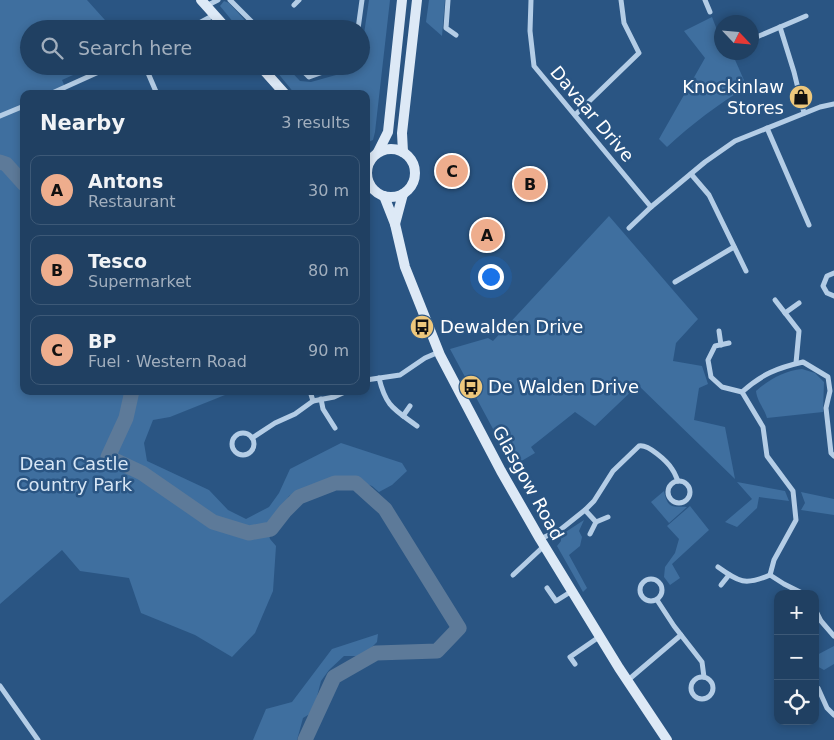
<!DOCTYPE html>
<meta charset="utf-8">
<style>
body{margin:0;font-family:"DejaVu Sans",sans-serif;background:#284768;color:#f1f3f6}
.controls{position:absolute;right:15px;bottom:15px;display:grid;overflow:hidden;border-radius:10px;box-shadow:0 2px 8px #0003}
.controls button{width:45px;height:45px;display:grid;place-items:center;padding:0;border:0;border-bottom:1px solid #3d5977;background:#204062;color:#f1f3f6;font:25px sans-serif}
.compass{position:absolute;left:714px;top:15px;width:45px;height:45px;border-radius:50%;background:#204062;box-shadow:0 2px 8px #0003;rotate:116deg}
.you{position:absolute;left:490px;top:276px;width:18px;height:18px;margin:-12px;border:4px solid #fff;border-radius:50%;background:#1a73e8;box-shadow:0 0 0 8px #1a73e833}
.badge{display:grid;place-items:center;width:32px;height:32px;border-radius:50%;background:#eead8d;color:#111;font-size:16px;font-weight:700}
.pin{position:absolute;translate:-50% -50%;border:2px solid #fff;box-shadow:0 1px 5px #0006}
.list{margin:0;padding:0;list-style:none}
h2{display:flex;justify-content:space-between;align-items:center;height:65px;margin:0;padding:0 20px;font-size:21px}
h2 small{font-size:16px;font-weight:400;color:#a2afbe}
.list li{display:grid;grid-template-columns:32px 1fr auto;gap:15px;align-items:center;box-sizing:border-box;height:70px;margin:0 10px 10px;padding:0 10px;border:1px solid #3d5977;border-radius:10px}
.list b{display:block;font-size:19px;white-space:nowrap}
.list p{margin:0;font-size:16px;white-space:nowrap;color:#a2afbe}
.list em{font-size:16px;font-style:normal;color:#a2afbe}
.icon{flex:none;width:28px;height:28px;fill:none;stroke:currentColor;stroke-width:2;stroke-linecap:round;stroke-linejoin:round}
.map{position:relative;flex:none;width:834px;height:740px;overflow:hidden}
.search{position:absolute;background:#204062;box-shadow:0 2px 8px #0003;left:20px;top:20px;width:350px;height:55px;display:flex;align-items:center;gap:12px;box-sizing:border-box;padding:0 18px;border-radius:28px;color:#a2afbe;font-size:19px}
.panel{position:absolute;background:#204062;box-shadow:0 2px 8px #0003;left:20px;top:90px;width:350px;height:305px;border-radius:10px}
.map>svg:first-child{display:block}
.green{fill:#3f6f9f}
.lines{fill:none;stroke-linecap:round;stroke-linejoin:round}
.river{stroke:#5d7a99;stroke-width:15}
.minor{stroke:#b4cde6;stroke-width:5}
.secondary{stroke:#dde9f6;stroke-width:10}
.labels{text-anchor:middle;stroke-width:5;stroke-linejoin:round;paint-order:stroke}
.poi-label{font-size:18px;fill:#fff;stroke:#2a5583;text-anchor:start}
.street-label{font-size:18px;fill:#fff;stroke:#2a5583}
.park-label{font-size:18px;fill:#d7e6f5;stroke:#2a5583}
</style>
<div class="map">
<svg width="834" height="740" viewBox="0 0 834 740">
<rect width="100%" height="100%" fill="#2a5583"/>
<g class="green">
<path d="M0 0H87L113 29H29V66H93L62 80 68 94H24V391H235L170 417 153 420 144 443 147 461 209 490 228 510 246 519 269 507 279 493 290 469 341 443 402 463 407 471 392 485 379 492 372 486 344 476 311 485 289 496 279 511 266 524 270 539 276 546 273 591 255 633 232 657 195 635 141 613 129 578 80 571 62 550 0 604Z"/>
<path d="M369 0H390L375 132 373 140 366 143V94H295L272 66H286L300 81 311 82 343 73 355 66H361V54Z"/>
<path d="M429 0H445L442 36 426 22Z"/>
<path d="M224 1 229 3 253 29H239L220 6Z"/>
<path d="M712 17 721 40 722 52 732 53 747 87C718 104 692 124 667 147L659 139 705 58 684 31Z"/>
<path d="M609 216 698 319 676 343 673 361 702 366 708 384 699 388 694 420 725 427 735 479 638 385 595 426 575 412 531 447 535 453 513 466 450 349 488 338 493 341Z"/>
<path d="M802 369 815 373 824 382 823 412 767 418C764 408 757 401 756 391 770 379 784 371 802 369Z"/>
<path d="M737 482 785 491 789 501 759 497 757 508 737 527 725 522 752 499Z"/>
<path d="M664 491C668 510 673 506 687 507L669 523 651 502Z"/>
<path d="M801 492 834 499V515L801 510 805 503Z"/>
<path d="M690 506 709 530 672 564 680 578 670 585 664 577 665 567 675 553 679 539 667 526Z"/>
<path d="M584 520 579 531 582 537 580 546 569 555 587 588 583 592 557 546 561 541V535Z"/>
<path d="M378 634 377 642 363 656H344L329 670 321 681 313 712 303 718 297 740H253L266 709 292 702 332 649Z"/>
<path d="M834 646V664L824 670 815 665V656Z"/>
</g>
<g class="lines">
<g class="river">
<path d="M0 162 6 164 24 184"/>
<path d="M132 391 126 418 108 457 142 473 213 522 249 533 271 529 285 511 299 497 335 483H356L385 509 459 628 437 651 376 653 334 677 305 740"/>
</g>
<g class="minor">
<path d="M230 0 259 29"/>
<path d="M448 0 446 28 456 35"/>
<path d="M531 0 530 31 534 66 651 207"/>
<path d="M705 0 710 12"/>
<path d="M294 5 299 0"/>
<path d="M206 6 218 0"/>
<path d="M780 27 794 72 804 113"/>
<path d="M188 29 214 15"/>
<path d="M358 29 362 0"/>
<path d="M752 39 806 16"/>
<path d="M145 66 157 94"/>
<path d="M298 66 309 77 340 66"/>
<path d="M50 94 112 66"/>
<path d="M575 115 639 53 624 23 621 0"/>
<path d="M0 116 24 106"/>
<path d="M767 128 809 225"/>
<path d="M691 174 709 195 746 271"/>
<path d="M629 228 651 207 705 162 735 141 820 107 834 104"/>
<path d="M834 273 827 276 823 286 827 293 834 296"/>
<path d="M675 282 734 247"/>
<path d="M775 300 799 331 796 363"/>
<path d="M785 313 799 303"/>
<path d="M719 331 721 345"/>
<path d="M729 343 715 346 708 360 711 377 722 387 742 392"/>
<path d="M379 378C386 407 394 409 417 426"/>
<path d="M366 380 400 375 425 358 439 352"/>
<path d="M310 391 313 401"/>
<path d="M321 399 323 409 335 428"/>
<path d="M403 416 410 406"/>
<circle cx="243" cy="444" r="11"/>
<path d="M252 438 275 423 295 414 313 401 334 397 347 391"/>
<circle cx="679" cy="492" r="11"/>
<path d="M585 510 596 522 608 517"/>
<path d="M590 534 596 522"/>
<path d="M540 539 560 530 585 510 594 501 613 471 639 446C648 444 667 461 672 469 675 473 676 477 678 481"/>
<path d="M718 567C739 582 745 586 770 575"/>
<path d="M513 575 544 546"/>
<circle cx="651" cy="590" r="11"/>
<path d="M721 585 729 575"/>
<path d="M547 588 556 601 572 591"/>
<path d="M804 594 784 584 770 575 774 560 796 520 793 491 767 456 763 427 742 392C762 374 777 368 803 362L828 377 830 391 826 408 831 453 834 456"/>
<path d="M657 600 674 626 702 662 704 677"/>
<path d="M815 609 821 621 834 636"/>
<path d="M575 664 570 657 599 637"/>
<circle cx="702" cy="688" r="11"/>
<path d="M627 681 681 635"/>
<path d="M0 686 38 740"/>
<path d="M815 687 818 688 827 708 834 715"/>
</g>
<g class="secondary">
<path d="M201 0 227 29"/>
<path d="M260 66 285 94"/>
<circle cx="391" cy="173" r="24"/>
<path d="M378 152 388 132 402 0"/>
<path d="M403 152 402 133 417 0"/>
<path d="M384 196 395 224 405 267 440 355 501 471 540 539 619 668 667 740"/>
<path d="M395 224 403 194"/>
</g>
</g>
<defs>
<g id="shop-disc" transform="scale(1.25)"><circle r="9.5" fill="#edc77c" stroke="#2a5583"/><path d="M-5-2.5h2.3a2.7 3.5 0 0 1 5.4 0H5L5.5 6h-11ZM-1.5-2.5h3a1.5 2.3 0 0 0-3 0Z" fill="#111"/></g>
<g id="bus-disc" transform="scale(1.25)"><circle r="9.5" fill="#edc77c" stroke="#2a5583"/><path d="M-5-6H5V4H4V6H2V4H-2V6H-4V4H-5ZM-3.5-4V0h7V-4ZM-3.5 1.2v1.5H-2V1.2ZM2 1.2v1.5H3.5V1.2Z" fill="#111"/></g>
</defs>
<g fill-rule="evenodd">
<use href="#shop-disc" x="801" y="97"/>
<use href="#bus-disc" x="422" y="327"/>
<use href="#bus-disc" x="471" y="387"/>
</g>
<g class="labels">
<g class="poi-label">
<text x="784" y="93" text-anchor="end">Knockinlaw<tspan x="784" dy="21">Stores</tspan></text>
<text x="440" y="333">Dewalden Drive</text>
<text x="488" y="393">De Walden Drive</text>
</g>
<g class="street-label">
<text transform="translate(592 114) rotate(50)" y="6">Davaar Drive</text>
<text transform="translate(528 483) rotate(61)" y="6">Glasgow Road</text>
</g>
<g class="park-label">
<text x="74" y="470">Dean Castle<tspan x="74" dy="21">Country Park</tspan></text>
</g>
</g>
</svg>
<div class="controls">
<button>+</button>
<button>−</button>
<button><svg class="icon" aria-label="locate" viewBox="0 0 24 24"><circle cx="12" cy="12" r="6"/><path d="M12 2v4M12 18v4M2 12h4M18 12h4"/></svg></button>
</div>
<svg class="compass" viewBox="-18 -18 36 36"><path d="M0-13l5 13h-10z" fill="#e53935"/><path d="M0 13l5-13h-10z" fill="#a2afbe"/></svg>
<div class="you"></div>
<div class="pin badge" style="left:487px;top:235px">A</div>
<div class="pin badge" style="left:530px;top:184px">B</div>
<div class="pin badge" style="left:452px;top:171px">C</div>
<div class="search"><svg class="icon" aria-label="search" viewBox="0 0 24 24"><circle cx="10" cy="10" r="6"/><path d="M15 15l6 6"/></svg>Search here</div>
<section class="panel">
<h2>Nearby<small>3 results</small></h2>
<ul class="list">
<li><span class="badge">A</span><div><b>Antons</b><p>Restaurant</p></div><em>30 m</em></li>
<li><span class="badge">B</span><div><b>Tesco</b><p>Supermarket</p></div><em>80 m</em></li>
<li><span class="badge">C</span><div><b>BP</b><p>Fuel · Western Road</p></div><em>90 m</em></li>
</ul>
</section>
</div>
